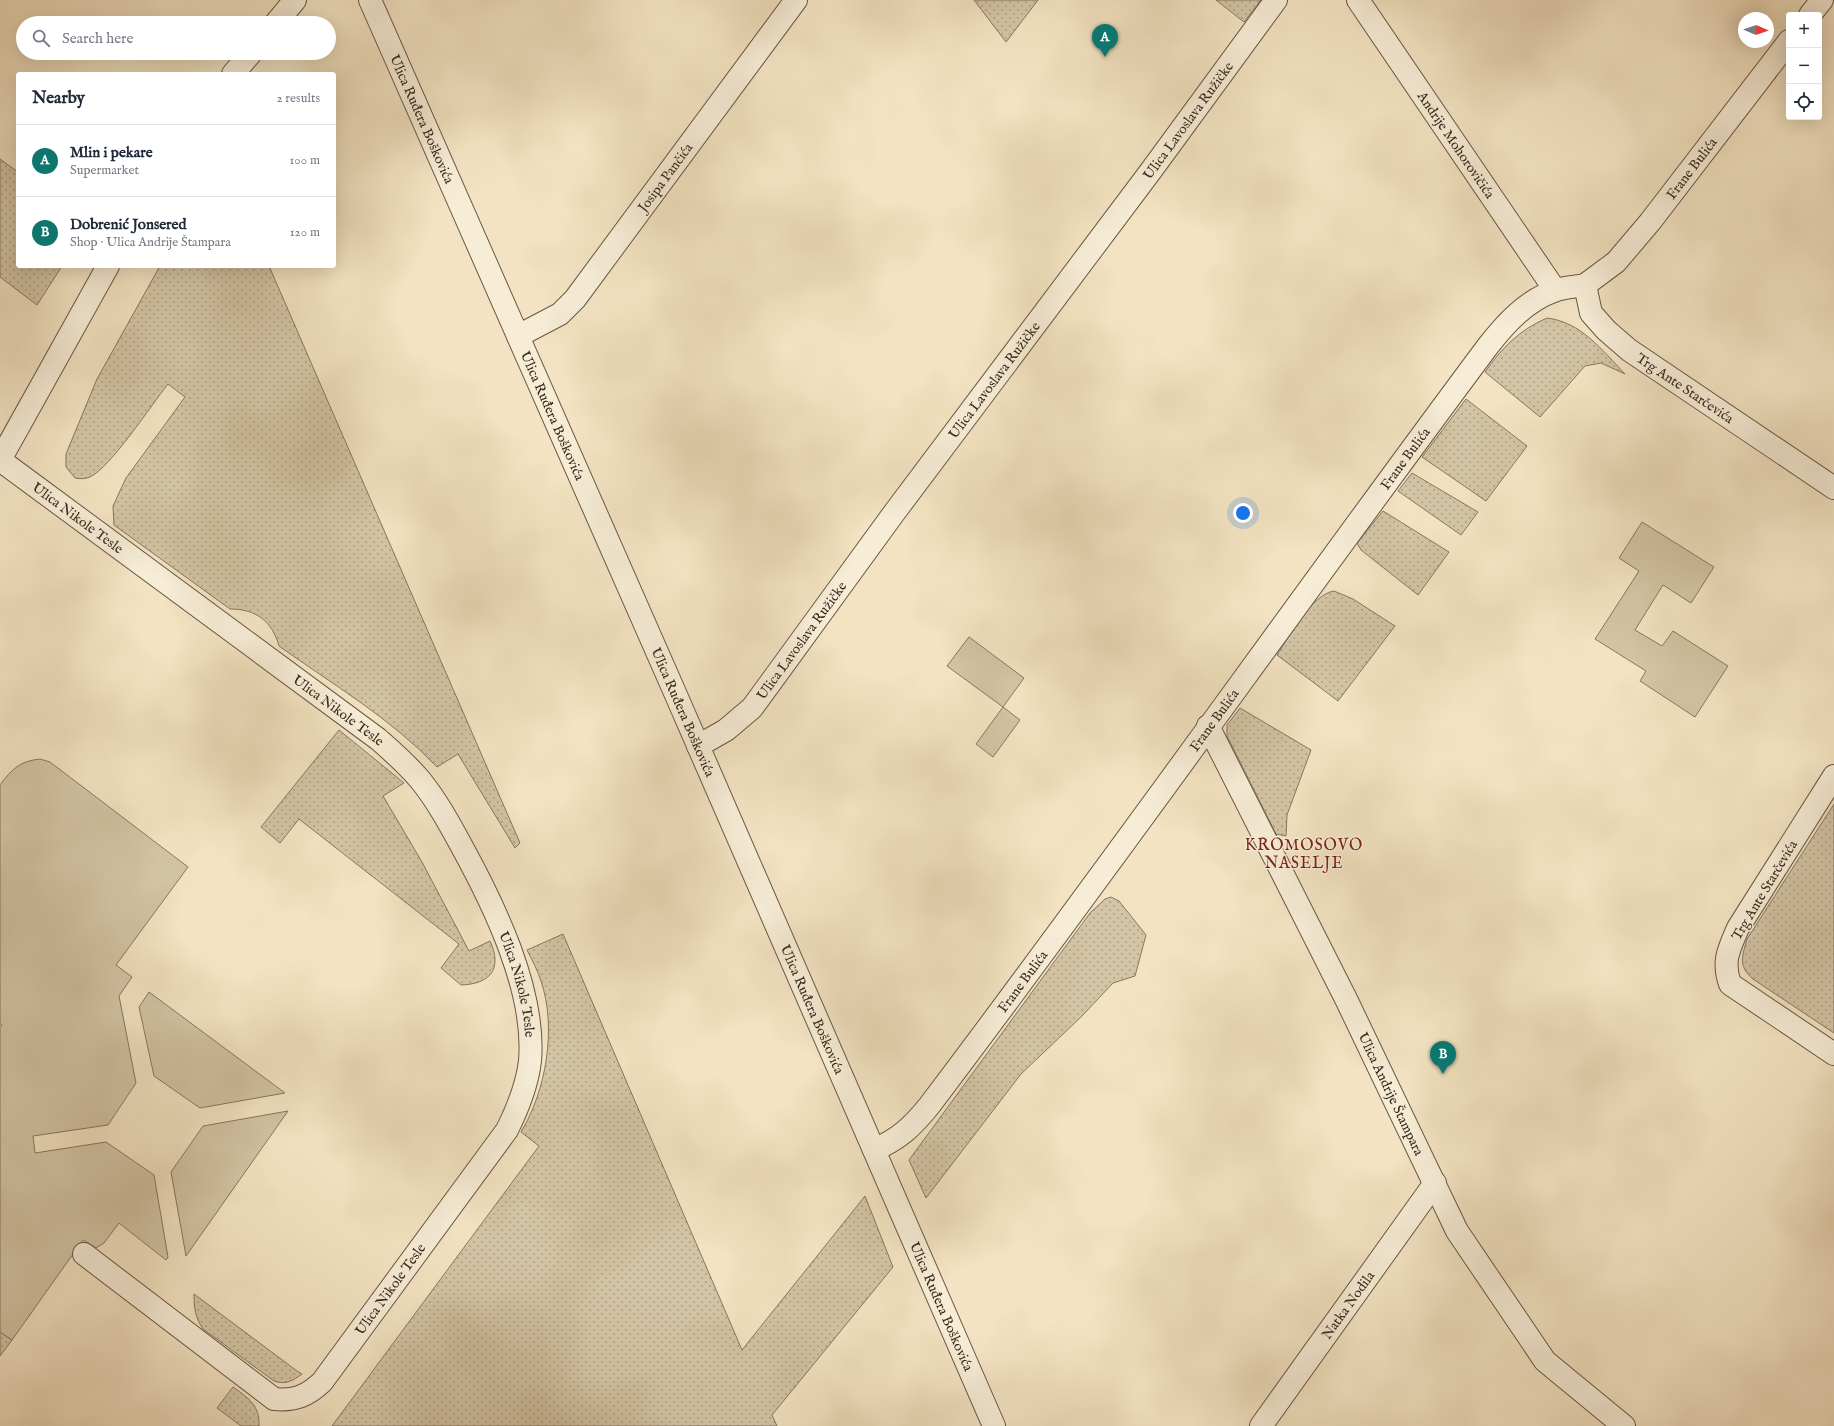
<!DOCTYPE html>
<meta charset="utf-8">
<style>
body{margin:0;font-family:"IM FELL English",serif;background:#f2f2f3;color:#1f2937}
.controls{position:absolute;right:12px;top:12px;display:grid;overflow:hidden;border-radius:4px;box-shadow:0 4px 16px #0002}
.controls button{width:36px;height:36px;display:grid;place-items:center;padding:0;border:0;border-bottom:1px solid #e0e1e3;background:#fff;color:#1f2937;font:20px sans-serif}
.compass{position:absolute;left:1738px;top:12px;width:36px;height:36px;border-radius:50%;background:#fff;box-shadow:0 4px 16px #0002;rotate:92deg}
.you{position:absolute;left:1243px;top:513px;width:14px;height:14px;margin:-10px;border:3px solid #fff;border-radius:50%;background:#1a73e8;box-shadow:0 0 0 6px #1a73e833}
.badge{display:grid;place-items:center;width:26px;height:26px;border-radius:50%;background:#0f766e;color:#fff;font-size:13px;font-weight:700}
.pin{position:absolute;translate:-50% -33px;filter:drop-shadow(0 1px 2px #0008)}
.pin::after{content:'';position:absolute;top:21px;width:14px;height:12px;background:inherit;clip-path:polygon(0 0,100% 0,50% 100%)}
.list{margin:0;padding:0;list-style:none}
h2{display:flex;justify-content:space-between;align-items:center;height:52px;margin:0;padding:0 16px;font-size:17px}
h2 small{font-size:13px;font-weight:400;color:#747a83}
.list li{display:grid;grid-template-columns:26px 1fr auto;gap:12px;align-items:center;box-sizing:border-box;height:72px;padding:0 16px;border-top:1px solid #e0e1e3}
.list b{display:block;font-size:15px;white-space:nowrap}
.list p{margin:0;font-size:13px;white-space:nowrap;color:#747a83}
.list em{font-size:13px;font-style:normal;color:#747a83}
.icon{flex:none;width:22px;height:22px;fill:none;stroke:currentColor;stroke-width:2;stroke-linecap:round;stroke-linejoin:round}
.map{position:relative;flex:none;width:1834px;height:1426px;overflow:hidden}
.search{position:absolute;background:#fff;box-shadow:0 4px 16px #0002;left:16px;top:16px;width:320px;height:44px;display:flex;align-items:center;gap:10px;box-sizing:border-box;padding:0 14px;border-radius:22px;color:#747a83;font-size:15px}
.panel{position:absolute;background:#fff;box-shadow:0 4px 16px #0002;left:16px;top:72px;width:320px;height:196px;border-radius:4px}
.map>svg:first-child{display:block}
.grass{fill:url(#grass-dots);stroke:#867760}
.green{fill:#d3c4a5;stroke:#867760}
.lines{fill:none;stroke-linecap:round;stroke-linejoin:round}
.street-casing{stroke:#685844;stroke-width:24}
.street{stroke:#f7edd7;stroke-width:22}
.labels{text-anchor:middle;stroke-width:3;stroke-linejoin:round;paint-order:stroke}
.street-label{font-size:14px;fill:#392a1a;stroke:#f7edd7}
.quarter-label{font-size:16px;letter-spacing:1px;fill:#7a1f14;stroke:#f7edd7}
</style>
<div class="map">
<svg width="1834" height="1426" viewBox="0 0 1834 1426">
<defs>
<pattern id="grass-dots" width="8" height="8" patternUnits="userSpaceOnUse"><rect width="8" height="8" fill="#d3c4a5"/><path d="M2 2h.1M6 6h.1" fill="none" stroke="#ac9f86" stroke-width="1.8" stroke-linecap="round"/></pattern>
</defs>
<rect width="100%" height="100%" fill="#f3e3c2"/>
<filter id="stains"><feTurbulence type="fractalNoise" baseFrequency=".005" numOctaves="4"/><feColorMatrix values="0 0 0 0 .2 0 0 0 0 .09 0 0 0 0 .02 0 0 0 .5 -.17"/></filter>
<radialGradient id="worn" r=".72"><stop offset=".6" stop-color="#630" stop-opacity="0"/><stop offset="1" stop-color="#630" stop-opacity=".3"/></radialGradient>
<g class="grass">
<path d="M974 0H1038L1006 42Z"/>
<path d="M1216 0H1261L1244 22Z"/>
<path d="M0 159 18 172V266H62L37 305 0 277Z"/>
<path d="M160 266H269L520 843 515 848 458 754 437 767C392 719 332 684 279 646 272 621 256 609 230 609L114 525 113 506 126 478 185 397 168 384C152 404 110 468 90 477 85 479 80 479 75 478L66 467V454L97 379Z"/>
<path d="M1547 318C1581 322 1602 350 1625 374L1601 363 1585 366 1540 417 1485 372C1502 348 1519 330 1547 318Z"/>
<path d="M1466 399 1527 446 1486 501 1422 457Z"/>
<path d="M1412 473 1478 512 1461 535 1398 491Z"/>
<path d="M1383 511 1449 552 1418 595 1361 550 1357 543Z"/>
<path d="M1334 591 1353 599 1395 626 1338 701 1277 655C1289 637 1312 594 1334 591Z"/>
<path d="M1240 708 1311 750 1287 815 1286 836 1276 834 1227 736V725Z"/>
<path d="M339 730 404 783 383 796 422 862 469 951 490 941C503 969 490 984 461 985L441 968 459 944 299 819 280 843 261 827Z"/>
<path d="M1834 804V1033L1753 979C1738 966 1742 957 1747 939Z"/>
<path d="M1111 897 1119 901 1146 935 1135 976 1113 983 1082 1016 1021 1074 926 1198 909 1160 1090 913 1105 899Z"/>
<path d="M563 934 742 1350 865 1196 893 1267 772 1415 777 1426H332L539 1146 521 1132C546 1091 557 1028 541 981 538 971 532 960 527 950Z"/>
<path d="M194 1294 297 1371 302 1374C293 1381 285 1385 274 1381L203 1329C195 1317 194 1308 194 1294Z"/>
<path d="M0 1332 12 1340 0 1356Z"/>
<path d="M233 1387C248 1398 260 1405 259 1426H241L217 1408Z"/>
</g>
<g class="green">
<path d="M1642 522 1714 567 1691 603 1663 585 1635 630 1662 646 1673 631 1728 666 1695 717 1640 681 1646 671 1595 639 1639 571 1619 558Z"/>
<path d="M969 637 1024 678 1003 707 1020 720 993 757 976 744 1003 707 947 666Z"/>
<path d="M40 759 50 762 188 867 116 965 132 977 119 996 136 1083 108 1125 33 1136 35 1153 106 1142 154 1175 168 1257 166 1260 119 1223 104 1243 96 1248 83 1240 12 1340 0 1332V1027L2 1025 0 1024V785C12 769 20 761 40 759Z"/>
<path d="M149 992 285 1093 200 1108 154 1076 139 1007Z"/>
<path d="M288 1111 186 1256 171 1172 203 1126Z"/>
</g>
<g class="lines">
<g class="street-casing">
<g id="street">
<path id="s1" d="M370 0 676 695 994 1426"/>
<path id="s2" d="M1358 0 1555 290"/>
<path d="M1810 15 1822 0"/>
<path d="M276 23 295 0"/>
<path d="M233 74 251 53"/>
<path id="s3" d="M1585 285 1616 262 1650 222 1789 41"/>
<path id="s4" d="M518 336 560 314 575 299 796 0"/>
<path id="s5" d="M0 460 378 739C394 753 408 765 421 781 437 801 449 823 461 845 494 905 536 991 530 1061 527 1086 518 1108 507 1130L322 1382C307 1396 295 1401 274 1399L84 1254"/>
<path d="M0 460 108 266"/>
<path id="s6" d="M1208 726 1347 1001 1457 1231 1545 1361 1624 1426"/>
<path id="s7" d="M698 746 726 730 752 708 894 513 1150 172 1276 0"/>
<path d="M1834 776 1738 928C1729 949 1722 961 1730 984L1834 1054"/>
<path id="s8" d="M874 1150C899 1139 912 1127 929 1106 1119 855 1300 598 1488 346 1506 323 1526 301 1554 291 1563 287 1575 287 1585 285L1591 313 1606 330 1629 350 1834 488"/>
<path id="s9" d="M1261 1426 1435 1183"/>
</g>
</g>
<use href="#street" class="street"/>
</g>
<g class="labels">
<g class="street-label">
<text dy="5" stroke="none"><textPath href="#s1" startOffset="130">Ulica Ruđera Boškovića</textPath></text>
<text dy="5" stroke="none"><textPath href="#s7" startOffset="798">Ulica Lavoslava Ružičke</textPath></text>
<text dy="5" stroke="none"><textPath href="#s2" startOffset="175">Andrije Mohorovičića</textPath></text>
<text dy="5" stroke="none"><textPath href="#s3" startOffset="159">Frane Bulića</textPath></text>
<text dy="5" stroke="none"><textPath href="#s4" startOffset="220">Josipa Pančića</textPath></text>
<text dy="5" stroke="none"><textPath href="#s7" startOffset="474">Ulica Lavoslava Ružičke</textPath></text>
<text dy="5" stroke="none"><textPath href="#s8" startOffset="1283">Trg Ante Starčevića</textPath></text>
<text dy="5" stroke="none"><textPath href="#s1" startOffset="454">Ulica Ruđera Boškovića</textPath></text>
<text dy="5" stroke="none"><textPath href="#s8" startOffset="875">Frane Bulića</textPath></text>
<text dy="5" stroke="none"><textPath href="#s5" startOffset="97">Ulica Nikole Tesle</textPath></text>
<text dy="5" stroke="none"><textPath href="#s7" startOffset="150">Ulica Lavoslava Ružičke</textPath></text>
<text dy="5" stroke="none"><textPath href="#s5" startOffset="421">Ulica Nikole Tesle</textPath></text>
<text dy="5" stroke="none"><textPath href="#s1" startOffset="778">Ulica Ruđera Boškovića</textPath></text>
<text dy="5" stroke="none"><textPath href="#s8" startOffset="551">Frane Bulića</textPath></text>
<text transform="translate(1764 890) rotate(-59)" y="5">Trg Ante Starčevića</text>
<text dy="5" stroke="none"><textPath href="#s8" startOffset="227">Frane Bulića</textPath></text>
<text dy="5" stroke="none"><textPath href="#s5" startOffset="757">Ulica Nikole Tesle</textPath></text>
<text dy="5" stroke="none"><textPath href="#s1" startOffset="1102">Ulica Ruđera Boškovića</textPath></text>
<text dy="5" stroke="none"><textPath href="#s6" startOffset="411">Ulica Andrije Štampara</textPath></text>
<text transform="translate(390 1289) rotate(-54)" y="5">Ulica Nikole Tesle</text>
<text dy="5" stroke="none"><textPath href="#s9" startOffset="149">Natka Nodila</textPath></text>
<text dy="5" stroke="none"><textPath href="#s1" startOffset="1426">Ulica Ruđera Boškovića</textPath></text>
</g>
<g class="quarter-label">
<text x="1304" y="850">KROMOSOVO<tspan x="1304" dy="18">NASELJE</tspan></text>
</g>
</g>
<rect width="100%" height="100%" filter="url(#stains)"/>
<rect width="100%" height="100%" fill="url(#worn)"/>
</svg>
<div class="controls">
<button>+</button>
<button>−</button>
<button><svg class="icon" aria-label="locate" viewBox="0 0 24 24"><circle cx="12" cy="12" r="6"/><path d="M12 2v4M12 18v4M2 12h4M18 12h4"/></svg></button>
</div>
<svg class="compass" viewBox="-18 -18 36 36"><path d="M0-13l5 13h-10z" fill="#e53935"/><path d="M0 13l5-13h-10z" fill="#747a83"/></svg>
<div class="you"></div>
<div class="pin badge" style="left:1105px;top:57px">A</div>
<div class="pin badge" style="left:1443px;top:1074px">B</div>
<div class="search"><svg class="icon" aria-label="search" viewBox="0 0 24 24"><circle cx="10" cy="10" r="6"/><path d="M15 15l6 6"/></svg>Search here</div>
<section class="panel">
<h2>Nearby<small>2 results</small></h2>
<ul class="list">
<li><span class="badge">A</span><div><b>Mlin i pekare</b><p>Supermarket</p></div><em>100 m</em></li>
<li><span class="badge">B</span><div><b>Dobrenić Jonsered</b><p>Shop · Ulica Andrije Štampara</p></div><em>120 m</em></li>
</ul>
</section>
</div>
